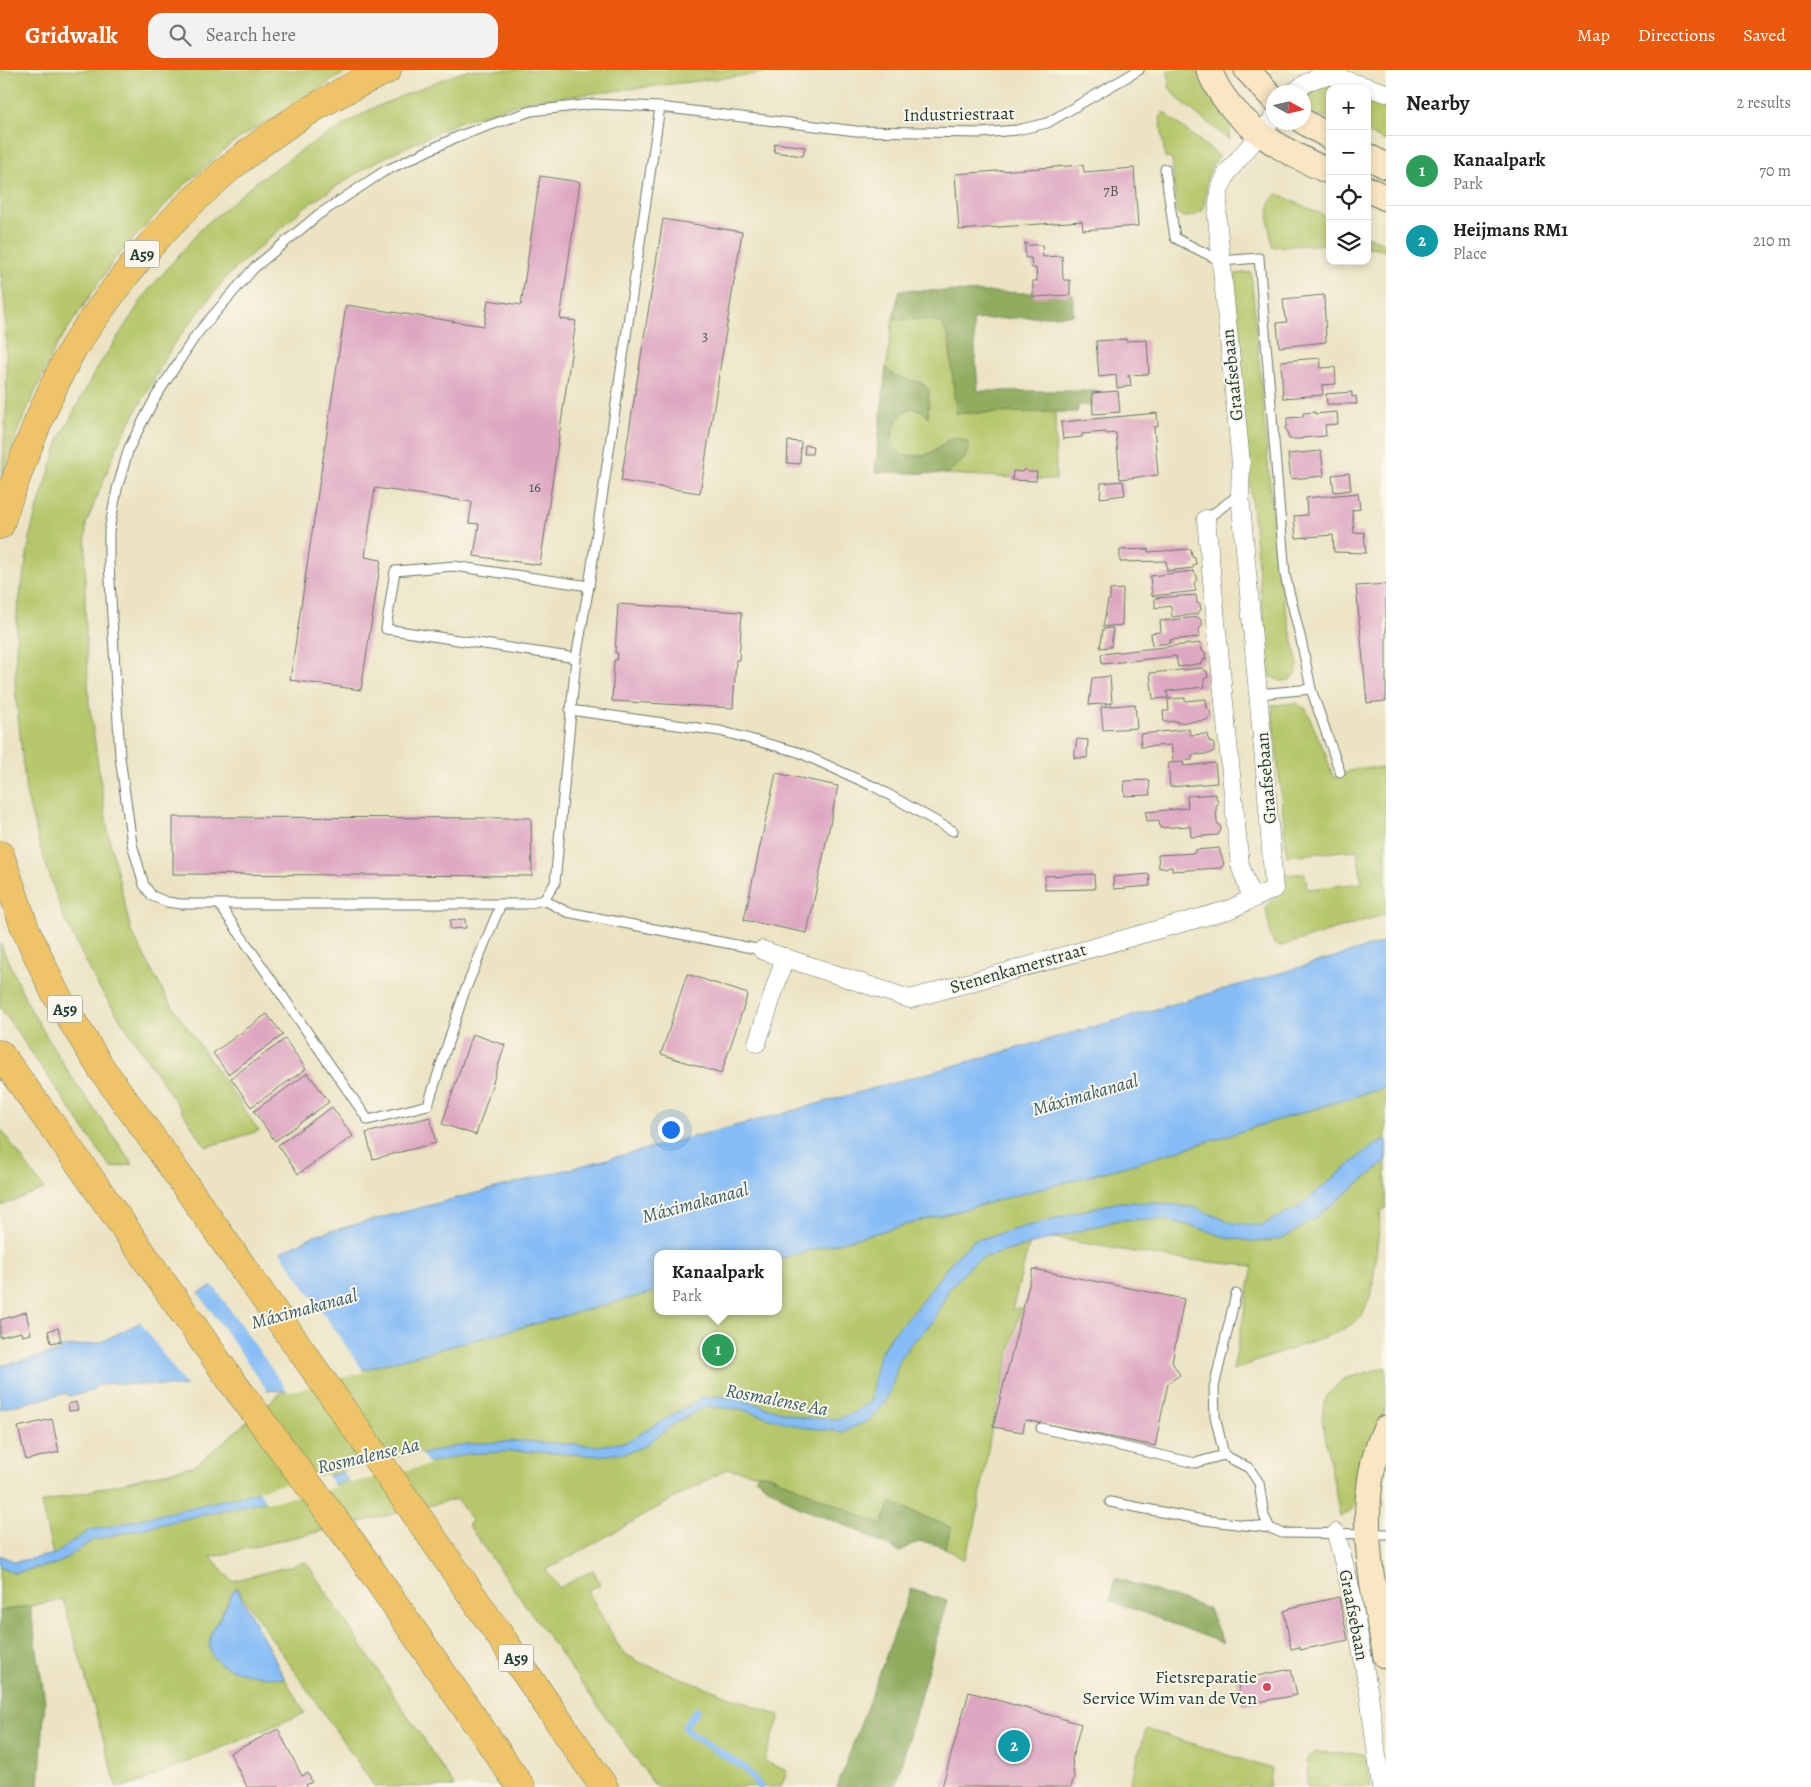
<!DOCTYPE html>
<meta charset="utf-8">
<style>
body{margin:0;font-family:Alegreya,serif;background:#f2f2f2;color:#202124}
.controls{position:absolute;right:15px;top:15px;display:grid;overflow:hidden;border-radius:10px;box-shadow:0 2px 8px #0003}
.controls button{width:45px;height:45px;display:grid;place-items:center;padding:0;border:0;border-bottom:1px solid #e0e0e0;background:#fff;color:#202124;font:25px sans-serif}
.compass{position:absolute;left:1266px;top:15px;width:45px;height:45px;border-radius:50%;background:#fff;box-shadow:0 2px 8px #0003;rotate:98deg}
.you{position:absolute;left:670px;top:1059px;width:18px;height:18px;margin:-12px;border:4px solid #fff;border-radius:50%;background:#1a73e8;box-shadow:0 0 0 8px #1a73e833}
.badge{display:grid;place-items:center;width:32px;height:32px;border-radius:50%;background:#ea580c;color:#fff;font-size:16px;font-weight:700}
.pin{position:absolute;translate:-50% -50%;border:2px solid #fff;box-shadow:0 1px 5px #0006}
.popup{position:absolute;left:654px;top:1180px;width:128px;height:65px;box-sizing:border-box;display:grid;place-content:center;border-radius:10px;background:#fff;filter:drop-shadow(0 1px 4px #0005);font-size:16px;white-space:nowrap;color:#757577}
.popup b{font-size:19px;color:#202124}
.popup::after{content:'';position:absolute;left:50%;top:100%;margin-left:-10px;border:10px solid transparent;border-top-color:#fff}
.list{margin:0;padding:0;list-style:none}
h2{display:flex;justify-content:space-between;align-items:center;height:65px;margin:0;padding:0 20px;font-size:21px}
h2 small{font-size:16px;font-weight:400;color:#757577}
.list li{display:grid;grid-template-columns:32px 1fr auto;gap:15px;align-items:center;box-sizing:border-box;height:70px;padding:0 20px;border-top:1px solid #e0e0e0}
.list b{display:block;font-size:19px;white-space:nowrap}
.list p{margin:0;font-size:16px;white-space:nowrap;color:#757577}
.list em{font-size:16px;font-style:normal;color:#757577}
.icon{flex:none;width:28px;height:28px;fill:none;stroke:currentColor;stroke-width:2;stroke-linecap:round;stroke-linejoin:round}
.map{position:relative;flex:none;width:1386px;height:1717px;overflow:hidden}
header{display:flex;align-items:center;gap:30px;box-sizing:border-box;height:70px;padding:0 25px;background:#ea580c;color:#fff}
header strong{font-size:24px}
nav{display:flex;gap:28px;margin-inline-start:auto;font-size:18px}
.search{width:350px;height:45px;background:#f2f2f2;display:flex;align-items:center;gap:12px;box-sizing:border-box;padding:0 18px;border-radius:15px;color:#757577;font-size:19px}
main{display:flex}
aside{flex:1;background:#fff}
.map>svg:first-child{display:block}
.green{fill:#b5c76a;stroke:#6a824f}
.forest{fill:#90ac5e;stroke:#587449}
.water{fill:#85bcf5;stroke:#527c94}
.pier{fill:#ebe3c2}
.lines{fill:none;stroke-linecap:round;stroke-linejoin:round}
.stream{stroke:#85bcf5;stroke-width:7}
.building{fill:#dea7c1}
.service-casing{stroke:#676;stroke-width:11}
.minor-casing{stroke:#676;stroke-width:19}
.secondary-casing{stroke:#676;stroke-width:27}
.motorway-casing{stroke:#676;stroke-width:29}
.service{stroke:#fff;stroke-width:9}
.minor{stroke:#fff;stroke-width:18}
.secondary{stroke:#f9e7c3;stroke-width:25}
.motorway{stroke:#efc469;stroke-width:28}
.poi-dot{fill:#d1495b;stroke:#fbf7ec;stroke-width:2}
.labels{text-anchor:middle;stroke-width:4;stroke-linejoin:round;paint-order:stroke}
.number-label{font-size:15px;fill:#4f5857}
.shield{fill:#fbf7ec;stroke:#61756b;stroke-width:1}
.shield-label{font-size:16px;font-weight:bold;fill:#1f3d34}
.street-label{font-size:18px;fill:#1f3d34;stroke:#fbf7ec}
.poi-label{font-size:18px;fill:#1f3d34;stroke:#fbf7ec;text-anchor:end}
.water-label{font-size:19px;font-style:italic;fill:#385d64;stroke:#fbf7ec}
</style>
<header>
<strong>Gridwalk</strong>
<div class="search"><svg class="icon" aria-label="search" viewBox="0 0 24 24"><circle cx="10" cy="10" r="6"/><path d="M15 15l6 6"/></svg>Search here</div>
<nav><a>Map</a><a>Directions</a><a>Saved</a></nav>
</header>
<main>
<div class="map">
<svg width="1386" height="1717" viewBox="0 0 1386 1717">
<rect width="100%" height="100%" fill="#fbf7ec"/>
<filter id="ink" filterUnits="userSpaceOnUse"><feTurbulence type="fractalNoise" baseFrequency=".02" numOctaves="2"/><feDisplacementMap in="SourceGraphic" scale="10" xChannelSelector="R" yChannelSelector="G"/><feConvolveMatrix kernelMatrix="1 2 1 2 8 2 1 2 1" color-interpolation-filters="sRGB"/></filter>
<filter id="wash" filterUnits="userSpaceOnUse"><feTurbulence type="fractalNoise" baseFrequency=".0096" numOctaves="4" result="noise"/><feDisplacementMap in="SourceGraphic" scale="20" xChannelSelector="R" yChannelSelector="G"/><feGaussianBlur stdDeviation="1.12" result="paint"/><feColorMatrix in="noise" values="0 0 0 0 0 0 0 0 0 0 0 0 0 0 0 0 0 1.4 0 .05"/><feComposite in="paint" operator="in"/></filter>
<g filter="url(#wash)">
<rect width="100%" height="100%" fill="#ebe3c2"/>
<g class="green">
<path d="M0 0H349L232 73 179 120 115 189 55 278 19 358 2 407 7 328 5 234 0 200Z"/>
<path d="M469 0H790L529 31 459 52 375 92 306 136 227 206 173 275 119 372 86 454 85 537 89 632 108 763 131 861 165 925 259 1061 206 1077 98 916 63 846 41 780 26 723 15 617 17 543 32 456 60 368 94 303 147 222 203 157 256 112 308 76 371 39 443 9Z"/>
<path d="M1168 0H1191L1198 2 1231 53 1229 70 1177 28 1169 17Z"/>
<path d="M1331 13 1347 19H1330V49L1320 45 1318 49 1306 35V25L1312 17Z"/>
<path d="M1367 26 1386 30V71L1367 63Z"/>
<path d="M1163 42 1219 86C1215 92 1210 98 1208 106 1203 122 1211 144 1188 147 1182 148 1179 145 1176 140L1172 89 1165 88 1160 47Z"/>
<path d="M1277 124 1330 148V174L1272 177C1271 162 1262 134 1277 124Z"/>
<path d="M1367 166 1386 174V182L1378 178 1367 177Z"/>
<path d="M1251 202 1278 506 1298 594 1296 603 1290 610 1281 611 1269 606 1229 205Z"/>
<path d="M893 248 902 250 930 249 942 254 949 268 956 343 1055 342 1056 410 945 404 966 388 948 370C930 385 926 386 903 386 900 383 896 380 894 377 887 362 898 346 910 338L921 340 928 347 929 320 921 313 895 306 886 298Z"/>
<path d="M1296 633 1306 639 1327 688 1333 708 1358 698H1382L1386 748V844L1282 876 1274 874 1270 865 1266 837C1276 827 1283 819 1284 805L1305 803 1307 819 1362 813 1357 780 1287 786 1272 635Z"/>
<path d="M0 873 30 939 68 1002 133 1094 111 1098 0 937Z"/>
<path d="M1386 1017V1138L1381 1140 1372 1222 1361 1248 1341 1261 1233 1300 1253 1196 1168 1188 1032 1164 1012 1240 1021 1237 992 1357 975 1456 964 1490 945 1478 951 1458 891 1432 882 1455 769 1405 727 1399 546 1500 559 1518 593 1500 600 1514 588 1521 616 1572 625 1584 639 1592 780 1646 764 1691 787 1701 781 1717H656L468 1455 472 1451 457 1429 211 1487 232 1511 306 1492 455 1717H375L236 1517 237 1519 234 1520 212 1561 225 1597 245 1603 285 1609 305 1643 127 1717H117L63 1529 30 1536 0 1541V1496L14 1503 55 1494 41 1433 196 1395 283 1321 658 1221V1241H778V1189L1134 1094Z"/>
<path d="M0 1058 44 1119 0 1136Z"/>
<path d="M1386 1297V1337L1369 1383 1358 1432 1350 1442 1340 1447 1322 1349 1324 1333 1329 1323 1343 1309Z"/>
<path d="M1146 1659 1272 1699 1269 1717H1129Z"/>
<path d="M1315 1682 1366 1684 1371 1717H1307L1308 1689Z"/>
</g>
<g class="forest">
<path d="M900 220 1073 224V245L973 250 978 321H1099L1097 336 1079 335 1077 342 956 343 949 268 942 254 930 249 902 250 893 248Z"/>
<path d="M886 298 895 306 921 313 929 320 928 347 921 340 910 338C898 346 887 362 894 377 896 380 900 383 903 386 912 386 923 387 932 383 948 375 947 362 968 372 971 388 956 396 945 404L875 402Z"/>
<path d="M758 1404 769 1405 882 1455 891 1432 951 1458 945 1478C924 1471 918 1468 900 1482L852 1458 798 1437 755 1408Z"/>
<path d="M1116 1508 1209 1539 1223 1573 1110 1530Z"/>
<path d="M911 1519 947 1531 895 1717H837Z"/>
<path d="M30 1536 45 1631 39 1717H0V1541Z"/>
</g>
<g class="water">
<path d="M1386 872V1017L1134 1094 778 1189V1184H658V1221L283 1321 111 1313 96 1316 92 1321 69 1326 67 1323 0 1339V1296L59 1282 58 1278 99 1273 315 1165 785 1043 1143 943Z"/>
<path d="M1386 1069V1092L1314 1149 1283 1169 1256 1172 1228 1168 1192 1156 1160 1149 1119 1150 982 1188 971 1195 948 1221 933 1252 908 1277 899 1292 890 1322 882 1337 868 1351 842 1362 800 1357 740 1339 705 1337 677 1352 645 1376 626 1383 598 1386 519 1381 468 1384 93 1470 59 1493 14 1503 0 1496V1485L15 1492 55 1484 88 1461 466 1374 519 1371 597 1376 626 1372 703 1327 723 1326 742 1330 803 1348 839 1349 857 1341 870 1332 878 1288 889 1268 914 1241 952 1191 973 1171 1078 1142 1118 1132 1161 1133 1196 1138 1233 1153 1260 1156 1296 1139 1367 1080Z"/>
<path d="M234 1519H237L285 1609C258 1605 196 1604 212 1561 215 1554 221 1547 224 1541 228 1534 230 1526 234 1519Z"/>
</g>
<g class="pier">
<path d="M279 1180 364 1302 288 1322 212 1214Z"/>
<path d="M197 1221 269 1323 188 1319 139 1250Z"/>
<path d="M420 1382 429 1395 351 1413 342 1400Z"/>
<path d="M326 1404 335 1417 267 1433 258 1420Z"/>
</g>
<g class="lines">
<path class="stream" d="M697 1640 685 1656 689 1663 745 1698 760 1717"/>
</g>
<g id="blocks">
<g class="building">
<path d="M775 73 805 77 803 86 774 82Z"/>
<path d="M1083 95 1084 102 1134 98 1138 156 1083 160 1082 151 959 160 955 104Z"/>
<path d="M540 106 580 112 560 249 576 251 540 495 474 486 479 454 469 453 472 432 375 418 365 487 381 490 361 620 290 610 346 235 484 256 488 230 521 235Z"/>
<path d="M663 149 742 162 700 423 621 411Z"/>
<path d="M1025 172 1028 175H1042L1043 187 1062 186 1063 210H1070V225L1033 227V211H1037L1036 198H1032L1031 188H1025Z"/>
<path d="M1324 225 1326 272 1279 277 1277 253 1287 252 1286 248H1285L1283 229Z"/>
<path d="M1126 269V271L1147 270 1149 304 1128 305V307H1130L1131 316 1117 318 1116 305 1099 307 1096 271Z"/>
<path d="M1320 288 1321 298 1335 297 1336 314 1322 315 1323 325 1283 328 1281 291Z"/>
<path d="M1118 321 1120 342 1093 344 1092 323Z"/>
<path d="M1352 322V327L1356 326 1357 334H1327L1326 324Z"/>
<path d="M1315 342V344L1337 342 1338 354 1325 355 1326 366 1302 368V369H1289L1285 357 1287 356V348L1303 347V343Z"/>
<path d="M1157 343 1158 356 1154 357 1158 405 1120 409 1116 363 1106 364V362L1082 364V367L1063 369 1061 352Z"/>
<path d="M788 371 801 372 800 394 787 393Z"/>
<path d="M805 375 813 376 812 384H804Z"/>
<path d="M1321 381 1324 406 1291 409 1288 384Z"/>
<path d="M1025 399 1028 402H1037L1036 411 1012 410 1013 401 1022 402Z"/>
<path d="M1349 403 1351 420 1334 422 1332 405Z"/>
<path d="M1123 411 1125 425 1100 428 1101 413Z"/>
<path d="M1358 423 1360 439 1352 440 1354 463 1364 462 1366 483 1334 482 1333 465 1296 468 1294 446 1307 445 1306 428Z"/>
<path d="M1148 479V482L1191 479 1192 487 1195 488 1196 494 1193 496V498L1167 501 1166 491 1120 492V480Z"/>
<path d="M1193 501 1197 506V510L1194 513 1196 521 1152 526 1150 506Z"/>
<path d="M1386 514V631L1367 633 1356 516Z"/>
<path d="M1123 519 1122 555 1103 557 1108 530H1110V520Z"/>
<path d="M1196 525 1197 533 1200 534 1201 540 1197 542 1198 544 1172 547 1171 536 1155 538V528Z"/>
<path d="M618 534 742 542 739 590H736L733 638 612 631 614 590H617L618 583H615Z"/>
<path d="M1198 547 1202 551V556L1199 559 1200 567 1170 570V573L1152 575 1151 563 1161 562 1160 551Z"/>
<path d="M1113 558 1111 577 1100 578 1103 559Z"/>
<path d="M1201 573 1202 581 1205 582 1206 589 1203 590V593L1192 595 1178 597 1176 586 1102 594 1101 584Z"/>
<path d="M1203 598V600L1207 601 1208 607 1204 609 1205 617 1167 621 1168 628 1153 629 1150 603Z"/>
<path d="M1110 606 1112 633 1089 635 1092 608Z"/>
<path d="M1185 628V631L1206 629 1207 638 1210 640 1211 646 1208 648V650L1177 653V651L1164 652 1163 641H1169L1168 629Z"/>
<path d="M1135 634 1137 658 1103 660 1101 637Z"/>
<path d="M1189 659 1190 665 1208 664 1209 671 1214 674V681L1209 684 1192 685V690L1173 692 1171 675 1141 677 1140 664Z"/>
<path d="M1077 669 1088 670 1087 688H1074Z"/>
<path d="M1183 692 1184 696 1215 693 1217 713 1170 717 1168 693Z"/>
<path d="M776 703 838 716 807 863 744 850Z"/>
<path d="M1149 710 1150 725 1125 726 1124 711Z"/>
<path d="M1215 724 1217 729 1218 734 1216 736 1217 753 1220 755 1221 760 1218 765 1191 767 1190 756 1160 758 1159 750 1147 751 1146 742 1188 738 1187 726Z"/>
<path d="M173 747 531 748 532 806 173 804Z"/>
<path d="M1219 778 1224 794 1221 798 1172 801V797L1159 798 1158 785 1195 783V780Z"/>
<path d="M1094 804 1095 819 1045 820V806Z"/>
<path d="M1149 804 1150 816 1114 819 1113 807Z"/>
<path d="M465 849 466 858 450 859V850Z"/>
<path d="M687 904 748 924 721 1004 661 984Z"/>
<path d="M267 944 283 965 228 1004 213 983Z"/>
<path d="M472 964 505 975 476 1065 442 1054Z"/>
<path d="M285 969 306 999 251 1037 231 1008Z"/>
<path d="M308 1003 329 1032 275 1071 254 1041Z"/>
<path d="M332 1037 353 1066 298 1104 278 1075Z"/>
<path d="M430 1047 436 1073 373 1089 366 1063Z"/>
<path d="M1033 1199 1184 1229 1172 1292 1180 1305 1168 1313 1155 1376 1025 1350 1023 1362 993 1357Z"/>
<path d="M26 1242 31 1264 22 1266 21 1262 0 1267V1250Z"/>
<path d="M58 1258 61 1271 51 1273 48 1261Z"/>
<path d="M76 1332 78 1340 69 1341 68 1334Z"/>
<path d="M52 1349 59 1382 26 1390 18 1357Z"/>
<path d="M1339 1527 1348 1570 1300 1580V1577L1291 1579 1284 1541 1290 1539V1538Z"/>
<path d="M1291 1599 1297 1625 1242 1635 1237 1610Z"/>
<path d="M969 1622 1081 1654 1072 1688 1074 1707 1071 1717H942Z"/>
<path d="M278 1659 302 1706 308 1703 312 1712 306 1715 308 1717H247L230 1683Z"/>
</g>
</g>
</g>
<g filter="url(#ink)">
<use href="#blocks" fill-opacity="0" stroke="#676" stroke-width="1"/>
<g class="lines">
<g class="service-casing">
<g id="service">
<path d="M660 37 589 516 576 588 555 813 544 830 526 834H181L167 832 152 826 144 815 132 774 120 687 109 493V461L117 419 129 378 155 328 196 265 254 198 318 145 383 102 459 66 531 41 593 34 660 37 856 61 981 63 1017 60 1047 53 1139 0"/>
<path d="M1165 99 1175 168 1221 191 1259 188 1285 505 1302 574 1311 619 1340 702"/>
<path d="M1206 449 1240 424"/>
<path d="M576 588 386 559 395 501 454 496 589 516"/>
<path d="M1258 624 1311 619"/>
<path d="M570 640 720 661 798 682 877 718 953 761"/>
<path d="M544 830 567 842 762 880"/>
<path d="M219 834 368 1050 428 1035 464 923 501 834"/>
<path d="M1236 1224 1214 1317 1215 1346 1224 1385 1249 1398 1259 1413 1264 1446 1270 1458 1282 1463 1386 1464"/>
<path d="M1041 1358 1195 1393 1224 1385"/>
<path d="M1110 1432 1203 1450 1270 1458"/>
</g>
</g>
<g class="minor-casing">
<g id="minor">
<path d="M1294 22C1307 12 1316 5 1333 6L1386 23"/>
<path d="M1206 449 1240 795 1252 829"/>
<path d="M762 880 910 929 1228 840 1274 819 1266 712 1240 424 1241 393 1217 148 1219 121 1227 103 1274 47"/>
<path d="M757 973 785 887"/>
<path d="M1336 1463 1351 1521 1369 1624 1381 1717"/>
</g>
</g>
<g class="secondary-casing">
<g id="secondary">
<path d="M1209 0C1229 52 1282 81 1330 102"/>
<path d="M1247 0 1274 29"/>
<path d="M1304 52 1330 67"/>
<path d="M1367 86 1386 96"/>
<path d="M1367 119 1386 128"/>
<path d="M1386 1358C1378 1373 1374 1389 1371 1406 1361 1469 1374 1525 1386 1586"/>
</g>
</g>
<g class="motorway-casing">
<g id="motorway">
<path d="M0 455C5 436 13 417 20 398 35 358 51 318 72 280 83 262 96 245 109 227 180 129 276 49 387 0"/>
<path d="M0 785 25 858 55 923 101 998 159 1078 427 1460 604 1717"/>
<path d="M0 984 82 1097 230 1309 355 1477 521 1717"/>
</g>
</g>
<use href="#service" class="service"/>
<use href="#minor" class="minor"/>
<use href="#secondary" class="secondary"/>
<use href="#motorway" class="motorway"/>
</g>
</g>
<circle class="poi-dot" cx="1267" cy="1617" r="5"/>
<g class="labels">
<g class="number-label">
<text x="1111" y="126">7B</text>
<text x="705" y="271">3</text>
<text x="535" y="422">16</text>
</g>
<g class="shield">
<rect x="124.5" y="170.5" width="35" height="27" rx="4"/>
<rect x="47.5" y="925.5" width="35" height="27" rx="4"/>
<rect x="498.5" y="1574.5" width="35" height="27" rx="4"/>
</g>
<g class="shield-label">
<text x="142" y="190">A59</text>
<text x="65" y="945">A59</text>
<text x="516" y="1594">A59</text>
</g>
<g class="street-label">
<text transform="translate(959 44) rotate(-1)" y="6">Industriestraat</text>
<text transform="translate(1232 305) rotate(-96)" y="6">Graafsebaan</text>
<text transform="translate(1266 708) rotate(-95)" y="6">Graafsebaan</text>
<text transform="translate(1018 898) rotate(-16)" y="6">Stenenkamerstraat</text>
<text transform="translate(1354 1545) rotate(79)" y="6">Graafsebaan</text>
</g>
<g class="poi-label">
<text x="1257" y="1613">Fietsreparatie<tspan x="1257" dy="21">Service Wim van de Ven</tspan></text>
</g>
<g class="water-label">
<text transform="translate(1085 1024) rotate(-16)" y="7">Máximakanaal</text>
<text transform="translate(695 1132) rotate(-15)" y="7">Máximakanaal</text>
<text transform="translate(304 1238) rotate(-15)" y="7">Máximakanaal</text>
<text transform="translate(777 1329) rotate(11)" y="7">Rosmalense Aa</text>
<text transform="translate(368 1385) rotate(-13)" y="7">Rosmalense Aa</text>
</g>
</g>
</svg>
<div class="controls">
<button>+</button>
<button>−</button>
<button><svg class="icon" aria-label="locate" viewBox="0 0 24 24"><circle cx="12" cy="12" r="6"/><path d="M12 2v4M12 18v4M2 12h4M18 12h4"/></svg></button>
<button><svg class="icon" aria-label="layers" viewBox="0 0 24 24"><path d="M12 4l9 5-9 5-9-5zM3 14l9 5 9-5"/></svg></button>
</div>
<svg class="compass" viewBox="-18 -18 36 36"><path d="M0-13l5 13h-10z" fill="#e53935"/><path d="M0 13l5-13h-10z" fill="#757577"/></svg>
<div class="you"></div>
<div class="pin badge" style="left:718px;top:1280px;background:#2e9e5b">1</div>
<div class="popup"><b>Kanaalpark</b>Park</div>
<div class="pin badge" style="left:1014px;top:1676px;background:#0f9aa8">2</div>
</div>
<aside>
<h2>Nearby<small>2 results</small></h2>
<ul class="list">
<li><span class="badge" style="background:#2e9e5b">1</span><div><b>Kanaalpark</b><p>Park</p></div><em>70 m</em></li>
<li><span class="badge" style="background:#0f9aa8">2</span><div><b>Heijmans RM1</b><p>Place</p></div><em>210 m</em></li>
</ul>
</aside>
</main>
